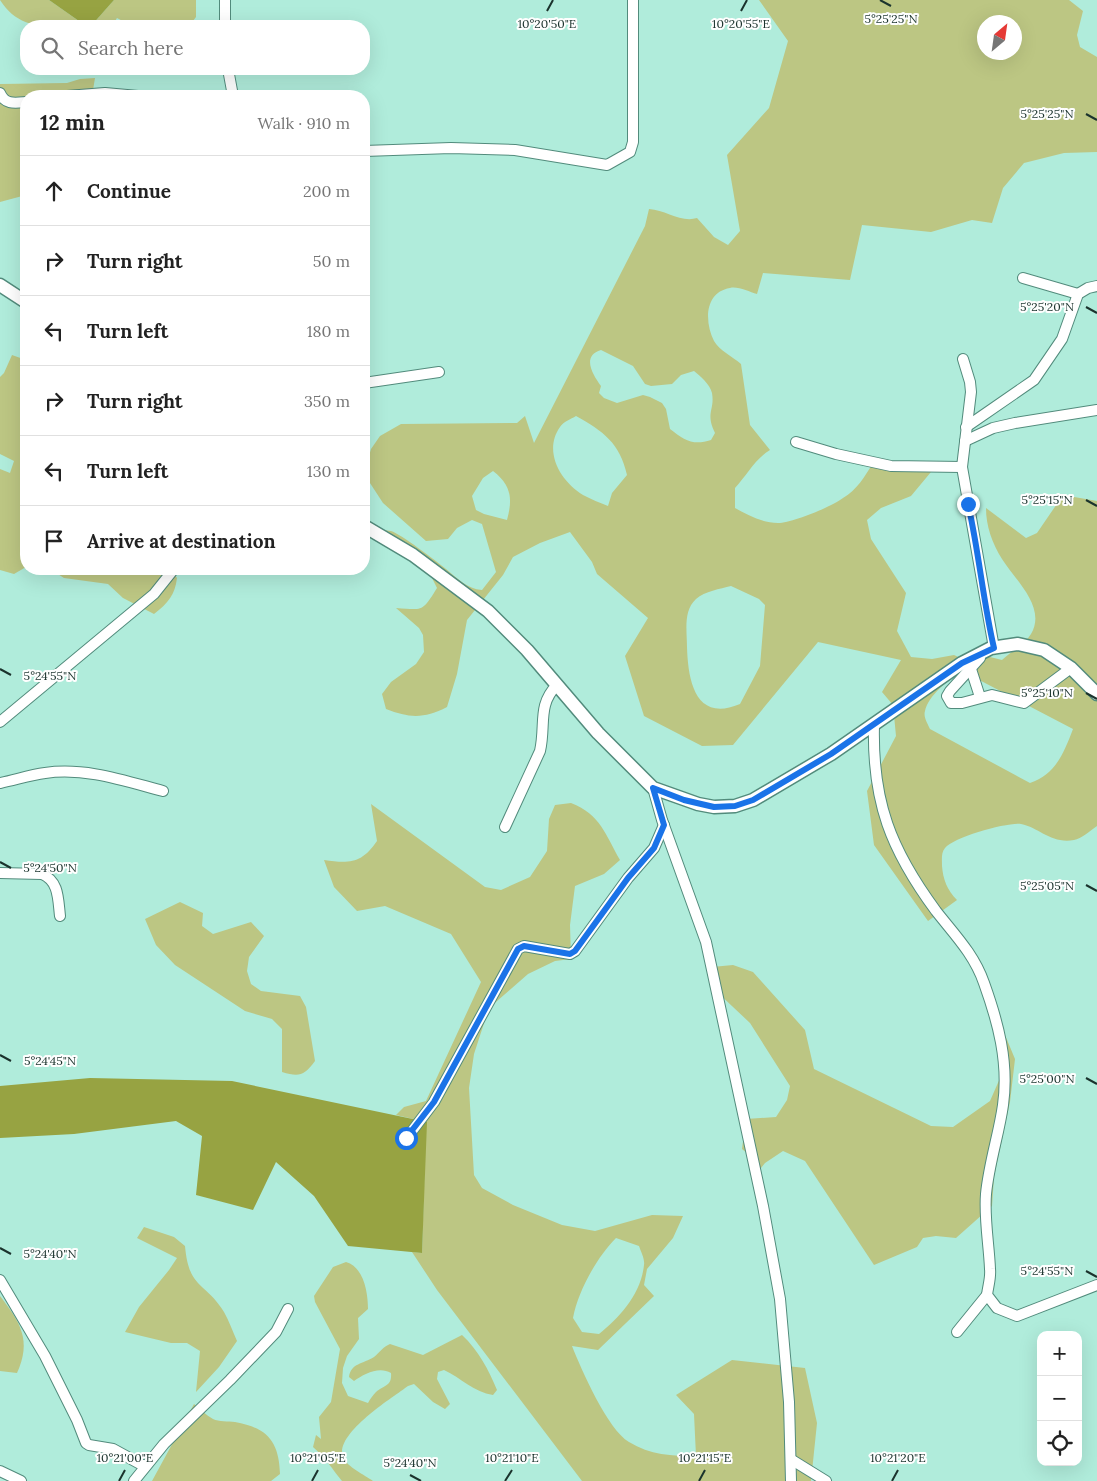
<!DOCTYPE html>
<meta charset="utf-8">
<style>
body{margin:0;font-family:Lora,serif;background:#f6f6f6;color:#222}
.controls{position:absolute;right:15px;bottom:15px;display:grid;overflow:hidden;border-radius:10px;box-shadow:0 5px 20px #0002}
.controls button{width:45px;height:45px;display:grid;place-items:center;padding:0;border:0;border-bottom:1px solid #e0e0e0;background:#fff;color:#222;font:25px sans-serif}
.compass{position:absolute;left:977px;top:15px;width:45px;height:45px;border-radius:50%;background:#fff;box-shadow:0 5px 20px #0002;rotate:29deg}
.stop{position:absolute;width:15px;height:15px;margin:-11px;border:4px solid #1a73e8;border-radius:50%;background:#fff}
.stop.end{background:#1a73e8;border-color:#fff;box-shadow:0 1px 5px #0008}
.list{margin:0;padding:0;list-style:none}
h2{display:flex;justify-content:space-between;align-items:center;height:65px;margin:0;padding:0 20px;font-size:21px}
h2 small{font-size:16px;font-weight:400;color:#767676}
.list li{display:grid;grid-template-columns:32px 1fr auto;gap:15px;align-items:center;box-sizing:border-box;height:70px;padding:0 20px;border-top:1px solid #e0e0e0}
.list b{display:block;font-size:19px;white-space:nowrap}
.list em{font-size:16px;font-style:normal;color:#767676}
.icon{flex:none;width:28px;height:28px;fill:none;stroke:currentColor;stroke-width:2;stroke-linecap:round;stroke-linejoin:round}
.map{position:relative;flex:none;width:1097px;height:1481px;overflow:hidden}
.search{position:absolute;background:#fff;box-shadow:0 5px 20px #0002;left:20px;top:20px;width:350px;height:55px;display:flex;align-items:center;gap:12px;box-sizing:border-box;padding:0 18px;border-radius:20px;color:#767676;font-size:19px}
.panel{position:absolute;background:#fff;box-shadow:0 5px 20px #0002;left:20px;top:90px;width:350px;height:485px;border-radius:20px}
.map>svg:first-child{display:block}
.green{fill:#bcc683;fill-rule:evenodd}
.forest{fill:#97a342}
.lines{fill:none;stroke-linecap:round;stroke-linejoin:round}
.minor-casing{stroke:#528b7c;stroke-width:12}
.major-casing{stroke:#528b7c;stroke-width:15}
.minor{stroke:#fff;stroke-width:10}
.major{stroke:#fff;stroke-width:12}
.route{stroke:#1a73e8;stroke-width:6}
.ticks{fill:none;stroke:#1b332d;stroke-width:2}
.ticks-label{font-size:12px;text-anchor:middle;fill:#1b332d;stroke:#fefefe;stroke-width:4;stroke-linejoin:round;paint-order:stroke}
</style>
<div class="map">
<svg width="1097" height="1481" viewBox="0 0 1097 1481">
<rect width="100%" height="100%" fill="#b0ecdb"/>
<g class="green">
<path d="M0 0H49L86 26C52 26 21 33 0 0Z"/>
<path d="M114 0H196V17L189 26H132L117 18 112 26H91Z"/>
<path d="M759 0H1069L1083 11 1077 35 1080 47 1097 57V152L1064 153 1024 163 1003 188 992 223 972 220 931 232 862 225 850 280 763 273 757 294C749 292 738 286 730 288 705 292 704 321 714 341 719 350 733 357 741 364L750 425 770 450C755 459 747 475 735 488V508C748 515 762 523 778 523 792 523 831 507 843 498 857 490 865 476 873 463L931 472 911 496 881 508 867 520 871 539 906 593 897 631 911 657 932 659 954 655 969 662 986 656 1002 660C1010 652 1025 644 1031 634 1047 607 1015 580 1002 559 992 543 986 526 986 508L1026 538 1037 533 1063 495 1097 501V826C1091 830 1081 839 1074 840 1051 844 1040 828 1021 824 1008 822 954 837 945 848 941 853 942 859 942 866 943 879 947 890 957 900L928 921 874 845 867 791 896 736 893 705 882 692 901 660 818 642 733 745 702 746 644 716 625 656 648 618 597 574 592 562 570 532 540 543 513 557 503 575 467 620 457 674 447 707C424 719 409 718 386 709L382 694 391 682 416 664 424 652 423 635 419 628 396 608C424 610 422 612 437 588L429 572 364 533V526C373 530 381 529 391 531 401 534 436 561 446 569 457 578 467 589 482 590L496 572 482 524 472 520 457 528 448 539 426 541 383 503 368 480 367 463 371 449 380 436 401 424 517 423 525 416 534 443 645 226 649 209C666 210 681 223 697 218L714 237 728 245 740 231 727 155 769 108 788 41ZM984 22H1014V52H984ZM601 350 633 366 645 384 651 386 672 384 681 375 694 371C700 376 710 384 712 393 715 410 705 413 715 433L711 440C693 446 684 440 670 429L666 409 662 403 650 397 643 395 617 403 604 398 599 393 601 386C593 375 581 356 601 350ZM576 416C603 431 620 443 627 475L612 493 608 506C600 503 591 499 583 495 560 481 543 451 560 427 563 422 571 419 576 416ZM493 471C511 485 513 498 507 520L484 514 476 510 472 496 483 478ZM731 586 759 599 765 605 760 666 740 704C695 723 688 680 687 647 687 631 683 611 696 599 705 591 720 589 731 586ZM964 672 1073 729C1064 753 1055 775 1030 783L930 729C928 724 923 717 925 711 928 696 950 677 964 672Z"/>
<path d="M95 78 92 96H26V195L0 202V84L67 83 80 79Z"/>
<path d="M12 355 26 360V567L14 574 0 570V469L10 473 14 461 0 454V377L4 373Z"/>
<path d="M50 569H170L177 578C175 595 168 603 154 614L123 598 108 584 64 578Z"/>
<path d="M571 803C601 815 605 834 620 860L604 874 575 886 570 925 571 959 555 961 528 974 489 1008 474 1054 469 1088 474 1175 482 1188 513 1205 562 1225 595 1231 652 1215 683 1216 673 1238 647 1269 644 1285 654 1296 598 1350 572 1346C581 1369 608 1430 629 1442 650 1455 672 1456 696 1456L694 1414 676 1395 732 1360 805 1368 817 1423 811 1481H582L437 1290 412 1252 422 1253 426 1122 396 1115 404 1107 426 1101 481 982 451 934 385 906 357 911 334 887 324 860C350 864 362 863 377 841L371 804 485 887 501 890 530 877 547 851 549 819 555 805ZM616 1238 639 1246C641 1252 645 1259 644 1265 641 1294 620 1317 599 1334L582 1332 573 1318C578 1291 597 1257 616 1238Z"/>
<path d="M180 902 203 913 202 926 213 934 251 922 264 936 249 957 247 971 251 984 261 991 300 996 306 1007 315 1061C304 1076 299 1077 282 1072V1029L272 1019 245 1011 175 965 156 945 145 919Z"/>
<path d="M733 965 753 972 805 1030 814 1069 931 1126 953 1127 990 1101 1008 1060 1005 1035 1015 1059 1010 1102 994 1177 992 1206 956 1238 936 1236 923 1238 917 1247 874 1265 805 1161 783 1151 765 1163 757 1173 747 1153 742 1149 746 1119 776 1117 787 1100 790 1086 750 1023 715 990 712 967Z"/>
<path d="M144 1227 174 1237 185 1246C189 1290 205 1281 224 1312 229 1321 233 1332 237 1341L219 1367 196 1392 200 1351 187 1343H171L125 1332 139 1307 169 1270 177 1258 137 1238Z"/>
<path d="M346 1262C364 1267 368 1293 368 1309L358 1318 359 1339 347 1356 343 1368 342 1383 348 1396 368 1403C370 1399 373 1395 376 1392 385 1385 392 1386 391 1373 379 1366 364 1374 354 1381L349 1377C351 1363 363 1364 374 1357 380 1352 383 1347 390 1344L423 1355 462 1335C479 1351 488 1369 497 1390L493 1395C474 1392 461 1378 444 1370L438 1372 437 1379 450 1404 445 1409 433 1402 414 1384 408 1386C392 1398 334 1434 343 1457 347 1467 365 1475 373 1481H342C332 1469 326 1458 313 1447L316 1435 321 1439 319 1417 331 1402 340 1349 315 1302 314 1296 333 1267Z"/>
<path d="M0 1296C20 1322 32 1340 17 1373L0 1371Z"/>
<path d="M194 1404C200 1409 206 1415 213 1419 219 1422 228 1421 235 1422 268 1428 279 1442 280 1474L271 1481H152Z"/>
</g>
<g class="forest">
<path d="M49 0H114L91 26H86Z"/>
<path d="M90 1078 232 1081 427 1122 422 1253 348 1246 314 1196 276 1162 253 1210 196 1195 202 1136 176 1121 74 1134 0 1138V1086Z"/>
</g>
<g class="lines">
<g class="minor-casing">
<g id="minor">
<path d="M225 26V0"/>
<path d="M228 69 233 96"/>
<path d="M0 93C5 105 15 103 26 102"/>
<path d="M67 96 105 93 138 96"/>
<path d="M364 151 451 148 515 150 607 165 630 152 633 142V0"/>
<path d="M1023 278 1078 294"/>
<path d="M963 359 970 382 971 392 962 467 994 648"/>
<path d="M364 383 439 372"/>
<path d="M966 427 1034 380 1062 339 1078 294 1088 288 1097 286"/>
<path d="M965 441 993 428 1015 423 1097 410"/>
<path d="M796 442 836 454 891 466 962 467"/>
<path d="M980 658 950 691 947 696 951 703H962L992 695 1024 703 1071 668"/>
<path d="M970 666 980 697"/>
<path d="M0 722 154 594 174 569"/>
<path d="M874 725C872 802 891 850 936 911 954 934 974 954 984 983 998 1022 1009 1062 1003 1105 999 1134 989 1163 986 1194 984 1219 989 1244 990 1269 991 1278 988 1286 987 1295L997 1308 1017 1316 1097 1285"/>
<path d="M0 783C15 780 30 775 45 773 85 767 125 781 163 791"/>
<path d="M653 788 662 820 706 942 763 1206 780 1299 789 1402 791 1481"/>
<path d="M505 827 540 751C546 725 537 705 557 685"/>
<path d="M0 873 42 874C59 881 58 899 60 916"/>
<path d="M406 1139 434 1102 518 949 524 946 570 954 575 951 628 878 654 848 664 825"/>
<path d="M0 1280 45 1356 77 1420 86 1443 89 1445 113 1449 144 1466"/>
<path d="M957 1332 987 1295"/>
<path d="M792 1460 826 1481"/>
<path d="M0 1471 21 1481"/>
<path d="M134 1481 164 1444 230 1380 276 1332 288 1309"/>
</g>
</g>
<g class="major-casing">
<g id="major">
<path d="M0 285 26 302"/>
<path d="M364 526 413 555 488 611 527 650 598 733 653 788 698 804 714 807 735 806 753 800 831 754 962 663 991 648 1018 644 1044 650 1071 668 1097 694"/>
</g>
</g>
<use href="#minor" class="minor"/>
<use href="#major" class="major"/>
</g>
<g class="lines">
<path class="route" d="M406 1138 434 1102 518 949 524 946 570 954 575 951 628 878 654 848 664 825 653 788 684 800 714 807 735 806 753 800 831 754 962 663 994 648C983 601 979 552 968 504"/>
</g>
<path class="ticks" d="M880 0 891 6M547 11 553 0M741 11 747 0M1086 114 1097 120M1086 307 1097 313M1086 500 1097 506M0 669 11 675M1086 693 1097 699M0 862 11 868M1086 885 1097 891M0 1055 11 1061M1086 1078 1097 1084M0 1248 11 1254M1086 1271 1097 1277M410 1475 421 1481M119 1481 125 1470M312 1481 318 1470M505 1481 512 1470M699 1481 705 1470M892 1481 898 1470"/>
<g class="ticks-label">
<text x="891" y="23">5°25'25"N</text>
<text x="547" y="28">10°20'50"E</text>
<text x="741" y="28">10°20'55"E</text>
<text x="1047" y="118">5°25'25"N</text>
<text x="1047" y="311">5°25'20"N</text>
<text x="1047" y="504">5°25'15"N</text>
<text x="50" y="680">5°24'55"N</text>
<text x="1047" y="697">5°25'10"N</text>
<text x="50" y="872">5°24'50"N</text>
<text x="1047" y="890">5°25'05"N</text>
<text x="50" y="1065">5°24'45"N</text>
<text x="1047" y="1083">5°25'00"N</text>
<text x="50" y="1258">5°24'40"N</text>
<text x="1047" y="1275">5°24'55"N</text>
<text x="125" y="1462">10°21'00"E</text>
<text x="318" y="1462">10°21'05"E</text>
<text x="512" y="1462">10°21'10"E</text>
<text x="705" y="1462">10°21'15"E</text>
<text x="898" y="1462">10°21'20"E</text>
<text x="410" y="1467">5°24'40"N</text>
</g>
</svg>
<div class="controls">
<button>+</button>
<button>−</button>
<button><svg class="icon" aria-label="locate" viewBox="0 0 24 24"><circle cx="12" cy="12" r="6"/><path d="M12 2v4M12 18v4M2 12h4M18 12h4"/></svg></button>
</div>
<svg class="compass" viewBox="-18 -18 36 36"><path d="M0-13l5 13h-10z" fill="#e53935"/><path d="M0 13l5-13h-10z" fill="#767676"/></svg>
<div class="stop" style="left:406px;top:1138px"></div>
<div class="stop end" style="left:968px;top:504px"></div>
<div class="search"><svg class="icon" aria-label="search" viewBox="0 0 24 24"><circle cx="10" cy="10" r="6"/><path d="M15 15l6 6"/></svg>Search here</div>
<section class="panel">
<h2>12 min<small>Walk · 910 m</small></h2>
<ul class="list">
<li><svg class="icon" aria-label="ahead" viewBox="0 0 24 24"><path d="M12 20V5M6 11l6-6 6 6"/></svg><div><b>Continue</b></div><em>200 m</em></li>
<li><svg class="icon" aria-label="right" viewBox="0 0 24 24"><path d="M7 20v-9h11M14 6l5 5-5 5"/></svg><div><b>Turn right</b></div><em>50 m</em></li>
<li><svg class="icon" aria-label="left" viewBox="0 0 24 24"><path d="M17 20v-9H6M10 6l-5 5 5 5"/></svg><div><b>Turn left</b></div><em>180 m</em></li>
<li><svg class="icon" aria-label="right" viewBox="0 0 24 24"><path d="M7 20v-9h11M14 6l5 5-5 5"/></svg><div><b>Turn right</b></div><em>350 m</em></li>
<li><svg class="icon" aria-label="left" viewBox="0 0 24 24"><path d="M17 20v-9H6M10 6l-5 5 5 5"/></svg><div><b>Turn left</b></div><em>130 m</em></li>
<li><svg class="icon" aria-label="arrive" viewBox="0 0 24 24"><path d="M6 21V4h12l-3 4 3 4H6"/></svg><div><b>Arrive at destination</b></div></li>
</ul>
</section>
</div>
